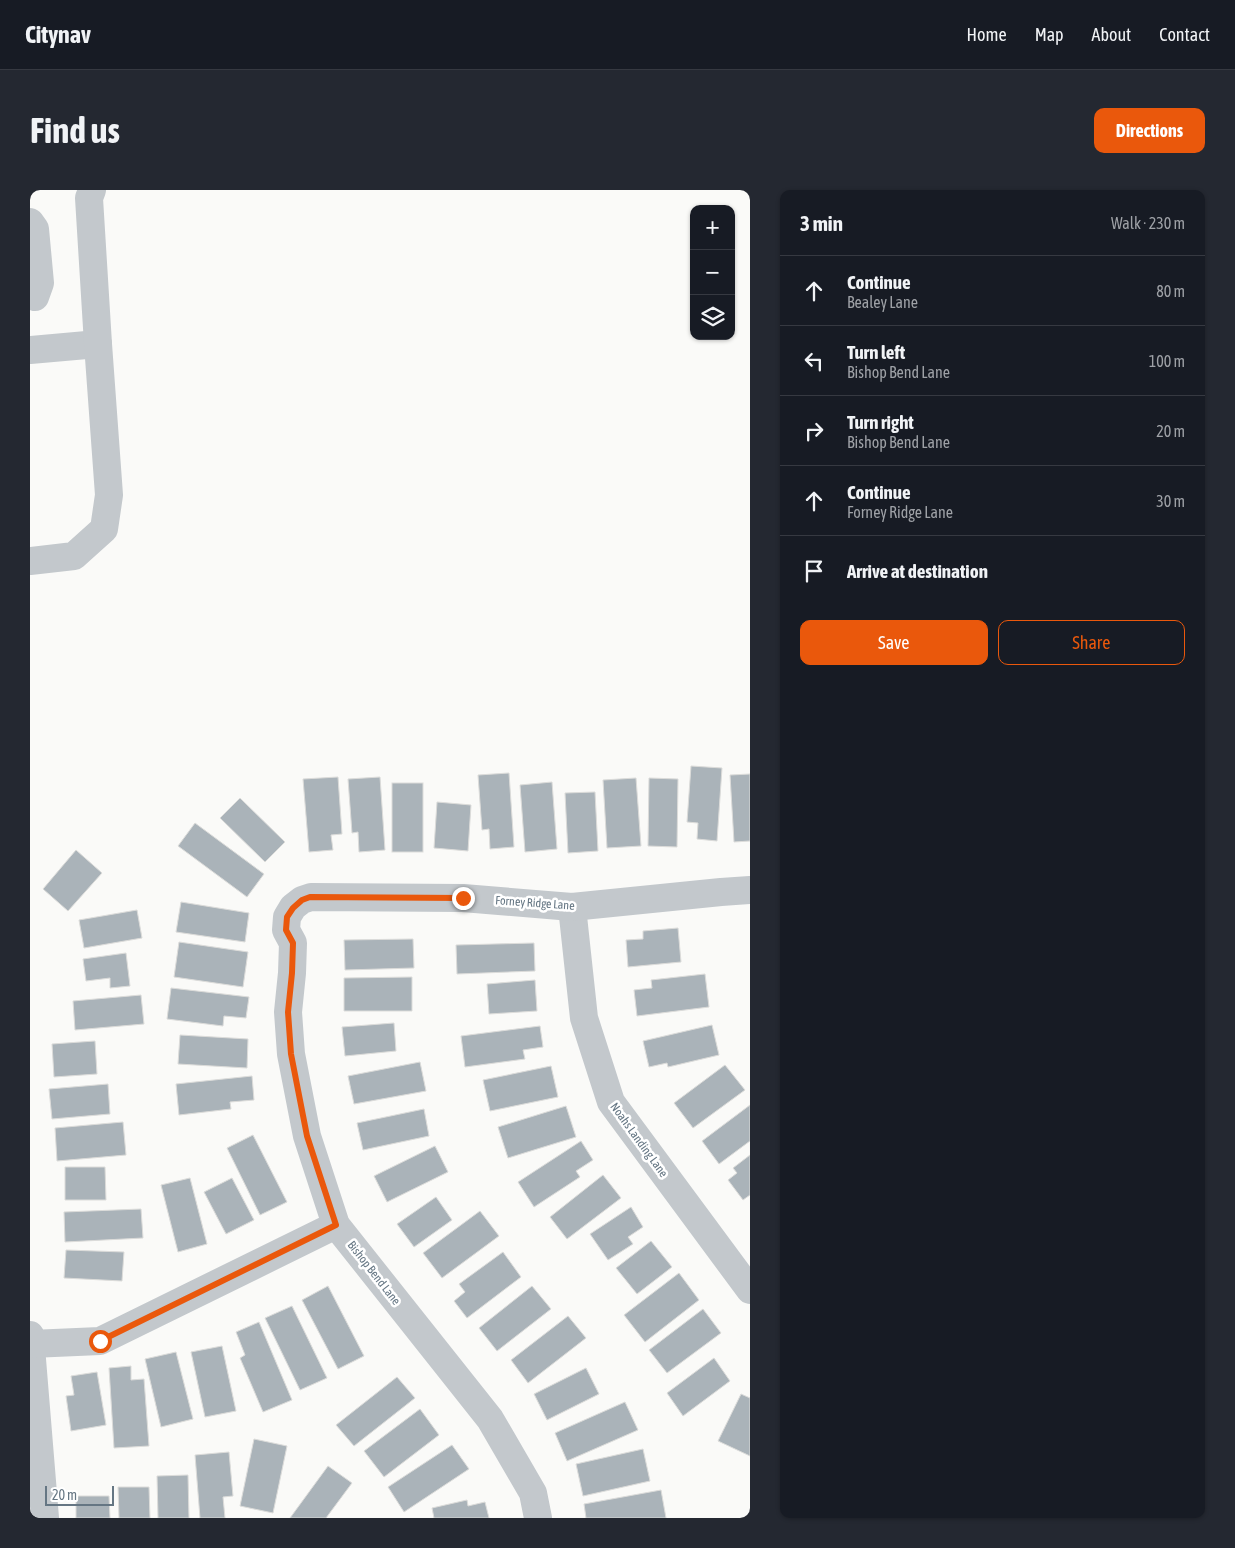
<!DOCTYPE html>
<meta charset="utf-8">
<style>
body{margin:0;font-family:"Asap Condensed",sans-serif;background:#242831;color:#f1f3f6}
.controls{position:absolute;right:15px;top:15px;display:grid;overflow:hidden;border-radius:10px;box-shadow:0 1px 4px #0004}
.controls button{width:45px;height:45px;display:grid;place-items:center;padding:0;border:0;border-bottom:1px solid #363941;background:#171b24;color:#f1f3f6;font:25px sans-serif}
.scale{position:absolute;left:15px;bottom:12px;width:69px;box-sizing:border-box;padding-left:5px;border:2px solid #657683;border-top:0;font-size:14px;line-height:18px;white-space:nowrap;color:#657683;-webkit-text-stroke:4px #fff;paint-order:stroke}
.stop{position:absolute;width:15px;height:15px;margin:-11px;border:4px solid #ea580c;border-radius:50%;background:#fff}
.stop.end{background:#ea580c;border-color:#fff;box-shadow:0 1px 5px #0008}
.list{margin:0;padding:0;list-style:none}
h2{display:flex;justify-content:space-between;align-items:center;height:65px;margin:0;padding:0 20px;font-size:21px}
h2 small{font-size:16px;font-weight:400;color:#9ea1a6}
.list li{display:grid;grid-template-columns:32px 1fr auto;gap:15px;align-items:center;box-sizing:border-box;height:70px;padding:0 20px;border-top:1px solid #363941}
.list b{display:block;font-size:19px;white-space:nowrap}
.list p{margin:0;font-size:16px;white-space:nowrap;color:#9ea1a6}
.list em{font-size:16px;font-style:normal;color:#9ea1a6}
.actions{display:flex;gap:10px;padding:15px 20px}
.actions a{flex:1;padding:11px 0;border:1px solid #ea580c;border-radius:10px;text-align:center;font-size:18px;color:#ea580c}
.actions .main{background:#ea580c;color:#fff}
.icon{flex:none;width:28px;height:28px;fill:none;stroke:currentColor;stroke-width:2;stroke-linecap:round;stroke-linejoin:round}
.map{position:relative;flex:none;width:720px;height:1328px;overflow:hidden;border-radius:10px}
header{display:flex;align-items:center;gap:30px;box-sizing:border-box;height:70px;padding:0 25px;background:#171b24;border-bottom:1px solid #363941}
header strong{font-size:24px}
nav{display:flex;gap:28px;margin-inline-start:auto;font-size:18px}
.intro{display:flex;align-items:center;justify-content:space-between;box-sizing:border-box;height:120px;padding:0 30px}
h1{margin:0;font-size:35px}
.button{padding:12px 22px;border-radius:10px;background:#ea580c;color:#fff;font-size:18px;font-weight:700}
main{display:flex;gap:30px;padding:0 30px}
aside{flex:1;background:#171b24;border-radius:10px;box-shadow:0 1px 4px #0004}
.map>svg:first-child{display:block}
.building{fill:#aab3b9;stroke:#dcdcda}
.lines{fill:none;stroke-linecap:round;stroke-linejoin:round}
.minor{stroke:#c3c8cc;stroke-width:28}
.route{stroke:#ea580c;stroke-width:6}
.labels{text-anchor:middle;stroke-width:5;stroke-linejoin:round;paint-order:stroke}
.street-label{font-size:12px;fill:#657683;stroke:#fff}
</style>
<header>
<strong>Citynav</strong>
<nav><a>Home</a><a>Map</a><a>About</a><a>Contact</a></nav>
</header>
<div class="intro"><h1>Find us</h1><a class="button">Directions</a></div>
<main>
<div class="map">
<svg width="720" height="1328" viewBox="0 0 720 1328">
<rect width="100%" height="100%" fill="#fafaf8"/>
<g class="building">
<path d="M661 576 692 578 687 651 667 649 668 633 657 632Z"/>
<path d="M479 583 484 657 460 659 459 639 452 640 448 585Z"/>
<path d="M720 584V651L704 652 700 585Z"/>
<path d="M308 587 312 644 301 645 303 660 279 662 273 589Z"/>
<path d="M350 587 355 660 329 662 328 642 322 643 318 589Z"/>
<path d="M606 588 611 656 577 658 573 590Z"/>
<path d="M619 588 648 589 647 657 618 656Z"/>
<path d="M522 592 527 659 495 662 490 595Z"/>
<rect x="362" y="593" width="31" height="69"/>
<path d="M565 602 568 661 538 663 535 603Z"/>
<path d="M210 608 255 652 235 672 190 628Z"/>
<path d="M407 612 441 615 438 661 404 658Z"/>
<path d="M165 633 234 684 217 707 148 656Z"/>
<path d="M46 660 72 683 38 721 13 699Z"/>
<path d="M151 712 219 723 215 752 146 742Z"/>
<path d="M107 720 112 748 54 758 49 730Z"/>
<path d="M648 738 651 772 598 777 596 750 613 749V741Z"/>
<path d="M383 749 384 778 315 780 314 750Z"/>
<path d="M149 752 218 762 213 797 144 787Z"/>
<path d="M504 753 505 781 427 784 426 755Z"/>
<path d="M96 763 100 796 80 798V788L56 791 53 769Z"/>
<path d="M675 784 679 817 607 826 604 800 622 798 621 790Z"/>
<path d="M382 787V821H314V788Z"/>
<path d="M505 790 507 821 459 824 457 794Z"/>
<path d="M141 798 219 807 216 828 194 826 193 836 137 829Z"/>
<path d="M111 805 114 834 45 840 43 811Z"/>
<path d="M364 833 366 861 315 866 312 837Z"/>
<path d="M682 835 689 865 638 877 637 873 619 877 613 851Z"/>
<path d="M510 836 513 857 493 860 495 869 435 877 431 846Z"/>
<path d="M150 845 218 849 217 878 148 874Z"/>
<path d="M65 851 67 884 24 887 22 854Z"/>
<path d="M390 872 396 901 324 914 318 886Z"/>
<path d="M695 875 715 900 663 938 644 913Z"/>
<path d="M521 876 528 907 460 921 453 890Z"/>
<path d="M222 886 224 910 200 912 201 919 149 925 146 894Z"/>
<path d="M78 894 80 924 22 929 19 899Z"/>
<path d="M720 915V951L689 974 672 951Z"/>
<path d="M536 916 546 947 478 968 468 937Z"/>
<path d="M394 919 399 946 333 960 327 933Z"/>
<path d="M93 932 96 965 27 971 25 938Z"/>
<path d="M223 945 257 1012 230 1025 197 958Z"/>
<path d="M551 951 563 970 546 981 550 987 504 1017 488 992Z"/>
<path d="M405 956 418 982 357 1012 344 986Z"/>
<path d="M720 965V1005L713 1010 698 990 707 983 703 978Z"/>
<path d="M35 977H75L76 1010H35Z"/>
<path d="M573 985 591 1008 537 1049 520 1027Z"/>
<path d="M160 988 177 1054 148 1062 131 995Z"/>
<path d="M202 988 224 1030 196 1044 174 1002Z"/>
<path d="M406 1007 422 1030 384 1057 367 1034Z"/>
<path d="M601 1017 613 1037 598 1047 603 1054 578 1070 560 1044Z"/>
<path d="M111 1019 113 1048 35 1052 34 1022Z"/>
<path d="M450 1021 469 1046 412 1088 393 1063Z"/>
<path d="M621 1051 642 1077 607 1104 586 1078Z"/>
<path d="M36 1060 94 1062 92 1091 34 1088Z"/>
<path d="M473 1062 491 1087 437 1128 424 1111 435 1102 429 1094Z"/>
<path d="M649 1083 669 1110 615 1152 594 1125Z"/>
<path d="M298 1096 334 1166 308 1179 272 1110Z"/>
<path d="M502 1096 521 1119 467 1161 449 1138Z"/>
<path d="M262 1116 297 1188 270 1200 235 1128Z"/>
<path d="M673 1119 691 1143 637 1183 619 1160Z"/>
<path d="M538 1126 556 1148 498 1193 481 1170Z"/>
<path d="M229 1132 262 1210 233 1222 210 1168 215 1165 206 1142Z"/>
<path d="M192 1156 206 1221 175 1227 161 1162Z"/>
<path d="M146 1162 163 1229 131 1237 115 1169Z"/>
<path d="M684 1168 700 1191 653 1226 637 1203Z"/>
<path d="M101 1176V1190L114 1189 119 1256 84 1258 79 1178Z"/>
<path d="M556 1178 569 1204 517 1230 504 1204Z"/>
<path d="M67 1182 76 1235 41 1241 36 1206 44 1205 41 1186Z"/>
<path d="M367 1187 385 1208 324 1256 306 1235Z"/>
<path d="M711 1204 720 1208V1266L688 1251Z"/>
<path d="M595 1212 608 1240 537 1271 525 1243Z"/>
<path d="M390 1219 409 1245 354 1287 334 1261Z"/>
<path d="M224 1249 257 1256 243 1323 210 1316Z"/>
<path d="M422 1255 439 1279 374 1322 358 1297Z"/>
<path d="M613 1259 620 1291 553 1306 546 1274Z"/>
<path d="M199 1262 203 1306 193 1307 195 1328H170L165 1265Z"/>
<path d="M298 1276 322 1293 296 1328H260Z"/>
<path d="M158 1285 159 1328H128L127 1286Z"/>
<path d="M88 1297H119L120 1328H89Z"/>
<path d="M631 1300 636 1328H556L554 1314Z"/>
<path d="M46 1306H79L80 1328H46Z"/>
<path d="M437 1310 438 1316 455 1312 459 1328H404L402 1318Z"/>
</g>
<g class="lines">
<g class="minor">
<path d="M0 32 5 39 10 93 5 107"/>
<path d="M0 160 68 154"/>
<path d="M0 371 44 366 74 339 79 305 68 154 59 8 62 0"/>
<path d="M542 717 554 828 581 912 720 1100"/>
<path d="M0 1145 15 1328"/>
<path d="M1 1154 70 1151 306 1035"/>
<path d="M508 1328 503 1303 460 1229 306 1035 277 946 261 864 258 822 262 783 263 753 256 740 257 727 263 717 272 710 281 707 433 708 542 717 691 702 720 700"/>
</g>
</g>
<g class="lines">
<path class="route" d="M70 1151 306 1035 277 946 261 864 258 822 262 783 263 753 256 740 257 727 263 718 272 710 280 707 433 708"/>
</g>
<g class="labels">
<g class="street-label">
<text transform="translate(505 713) rotate(4)" y="4">Forney Ridge Lane</text>
<text transform="translate(609 950) rotate(54)" y="4">Noahs Landing Lane</text>
<text transform="translate(344 1083) rotate(52)" y="4">Bishop Bend Lane</text>
</g>
</g>
</svg>
<div class="controls">
<button>+</button>
<button>−</button>
<button><svg class="icon" aria-label="layers" viewBox="0 0 24 24"><path d="M12 4l9 5-9 5-9-5zM3 14l9 5 9-5"/></svg></button>
</div>
<div class="scale">20 m</div>
<div class="stop" style="left:70px;top:1151px"></div>
<div class="stop end" style="left:433px;top:708px"></div>
</div>
<aside>
<h2>3 min<small>Walk · 230 m</small></h2>
<ul class="list">
<li><svg class="icon" aria-label="ahead" viewBox="0 0 24 24"><path d="M12 20V5M6 11l6-6 6 6"/></svg><div><b>Continue</b><p>Bealey Lane</p></div><em>80 m</em></li>
<li><svg class="icon" aria-label="left" viewBox="0 0 24 24"><path d="M17 20v-9H6M10 6l-5 5 5 5"/></svg><div><b>Turn left</b><p>Bishop Bend Lane</p></div><em>100 m</em></li>
<li><svg class="icon" aria-label="right" viewBox="0 0 24 24"><path d="M7 20v-9h11M14 6l5 5-5 5"/></svg><div><b>Turn right</b><p>Bishop Bend Lane</p></div><em>20 m</em></li>
<li><svg class="icon" aria-label="ahead" viewBox="0 0 24 24"><path d="M12 20V5M6 11l6-6 6 6"/></svg><div><b>Continue</b><p>Forney Ridge Lane</p></div><em>30 m</em></li>
<li><svg class="icon" aria-label="arrive" viewBox="0 0 24 24"><path d="M6 21V4h12l-3 4 3 4H6"/></svg><div><b>Arrive at destination</b></div></li>
</ul>
<div class="actions"><a class="main">Save</a><a>Share</a></div>
</aside>
</main>
